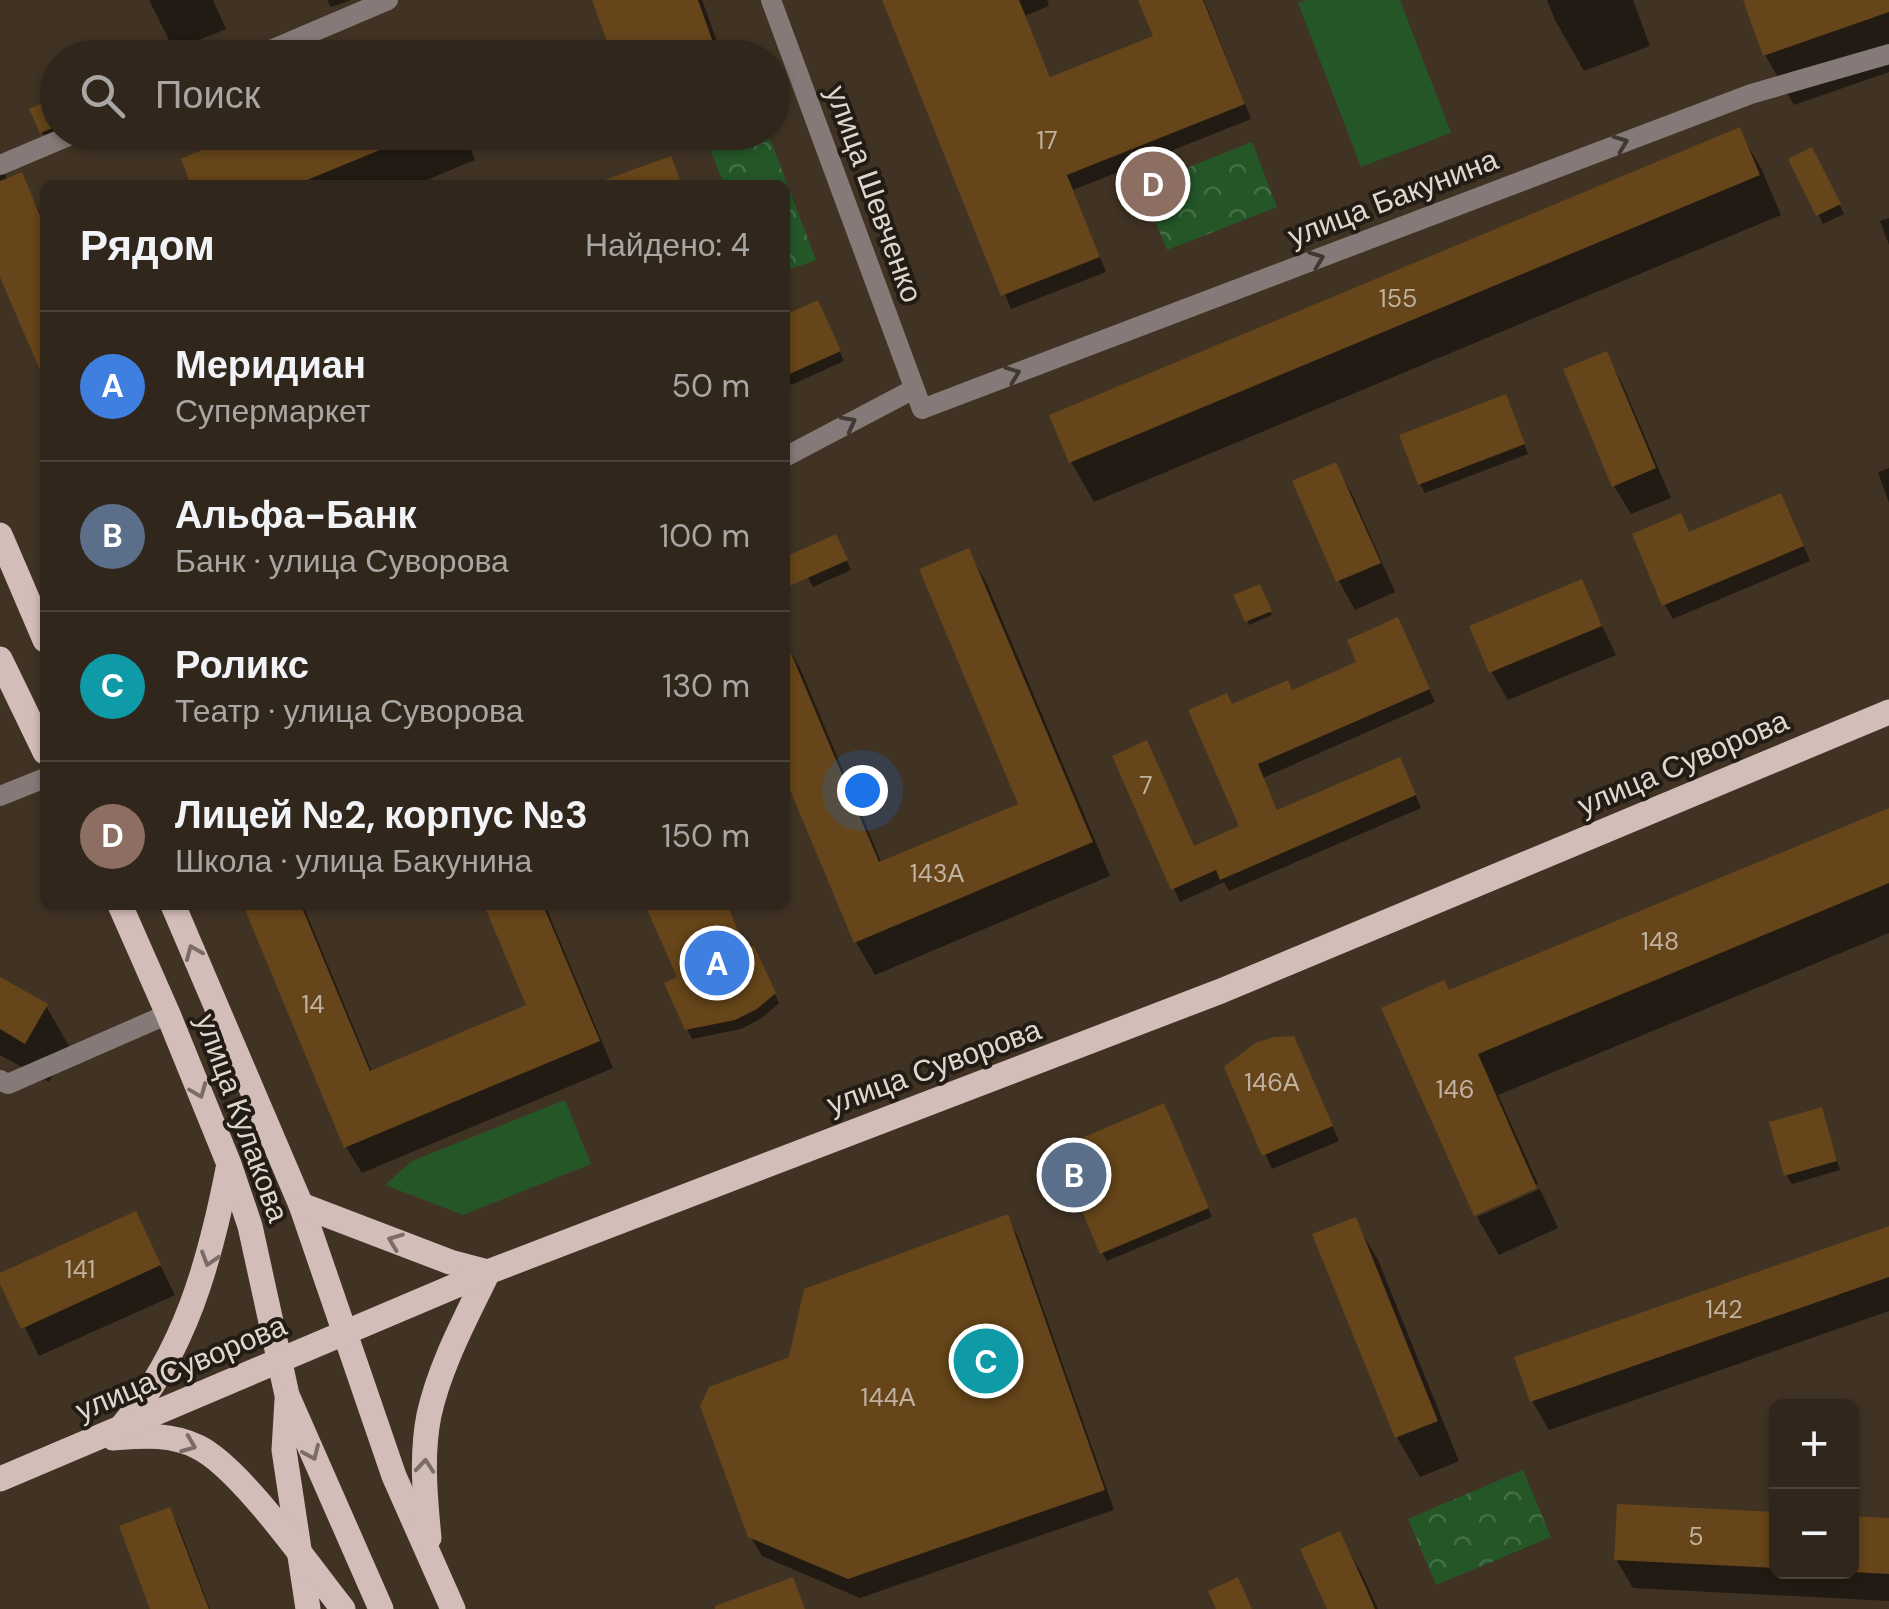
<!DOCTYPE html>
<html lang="ru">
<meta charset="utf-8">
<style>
body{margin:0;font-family:"DM Sans",sans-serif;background:#3c3228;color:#f1f3f6}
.controls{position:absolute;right:30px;bottom:30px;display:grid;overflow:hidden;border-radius:15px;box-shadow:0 2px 8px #0004}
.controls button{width:90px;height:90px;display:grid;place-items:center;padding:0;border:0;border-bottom:2px solid #4b433a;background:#30261b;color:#f1f3f6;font:50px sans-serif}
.you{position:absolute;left:862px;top:790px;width:35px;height:35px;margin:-25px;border:8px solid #fff;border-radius:50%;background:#1a73e8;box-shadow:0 0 0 15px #1a73e833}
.badge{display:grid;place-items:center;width:65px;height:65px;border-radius:50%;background:#95b2f1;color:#fff;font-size:32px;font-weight:700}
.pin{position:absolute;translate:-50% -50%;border:5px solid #fff;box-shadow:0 2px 10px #0006}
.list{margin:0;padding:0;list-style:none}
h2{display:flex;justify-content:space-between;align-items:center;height:130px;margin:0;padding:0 40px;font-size:42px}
h2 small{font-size:32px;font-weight:400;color:#a8a5a3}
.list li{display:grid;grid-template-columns:65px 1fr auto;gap:30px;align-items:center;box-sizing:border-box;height:150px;padding:0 40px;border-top:2px solid #4b433a}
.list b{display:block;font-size:38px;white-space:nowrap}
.list p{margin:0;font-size:32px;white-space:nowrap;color:#a8a5a3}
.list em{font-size:32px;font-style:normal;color:#a8a5a3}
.icon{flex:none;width:55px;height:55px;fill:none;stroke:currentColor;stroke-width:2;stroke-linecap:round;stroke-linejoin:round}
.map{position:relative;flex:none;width:1889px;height:1609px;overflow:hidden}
.search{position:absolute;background:#30261b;box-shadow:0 2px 8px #0004;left:40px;top:40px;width:750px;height:110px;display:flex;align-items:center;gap:25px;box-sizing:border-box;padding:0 35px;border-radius:55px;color:#a8a5a3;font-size:38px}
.panel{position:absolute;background:#30261b;box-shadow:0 2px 8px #0004;left:40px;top:180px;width:750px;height:730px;border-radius:15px}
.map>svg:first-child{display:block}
.grass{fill:#245628}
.park{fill:url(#park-crowns)}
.shadow{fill:#0007}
.building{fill:#654519}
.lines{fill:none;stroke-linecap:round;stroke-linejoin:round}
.minor{stroke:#857a78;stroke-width:20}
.tertiary{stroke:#857a78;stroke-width:20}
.primary{stroke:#d3bdb9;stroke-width:25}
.oneway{stroke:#403833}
.oneway2{stroke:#7a6c67}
.labels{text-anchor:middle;stroke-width:8;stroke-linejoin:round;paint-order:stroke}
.number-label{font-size:25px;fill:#c0b2a1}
.street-label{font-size:30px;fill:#dfd7ce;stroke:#221c15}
</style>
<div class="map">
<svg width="1889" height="1609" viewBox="0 0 1889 1609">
<defs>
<pattern id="park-crowns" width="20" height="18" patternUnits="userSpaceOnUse" patternTransform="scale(2.5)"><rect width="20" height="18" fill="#245628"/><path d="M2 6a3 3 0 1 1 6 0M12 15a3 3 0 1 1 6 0" fill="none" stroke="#436e46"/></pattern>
</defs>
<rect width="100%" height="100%" fill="#403324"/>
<g class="grass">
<path d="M1307 0H1400L1451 133 1361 167 1298 3Z"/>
<path d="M565 1100 591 1164 463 1215 385 1185 412 1161Z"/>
</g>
<g class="park">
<path d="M745 133H768L816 260 785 271V185H724L709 146Z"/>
<path d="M1252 142 1277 207 1167 250 1141 186Z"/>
<path d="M1523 1470 1551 1537 1436 1585 1408 1519Z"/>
</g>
<g class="shadow">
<path d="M149 0H213L226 29 174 50Z"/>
<path d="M327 0H351L331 7Z"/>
<path d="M595 0H702L723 58H615Z"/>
<path d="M885 0H1047L1049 6 1025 16 1051 79 1156 37 1141 0H1204L1251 119 1073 190 1106 272 1011 309Z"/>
<path d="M1547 0H1633L1650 46 1584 71 1555 20Z"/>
<path d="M1746 0H1889V72L1794 105 1765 55Z"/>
<path d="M58 99V132L48 141 42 132Z"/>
<path d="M1739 130 1762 170 1781 215 1094 502 1071 462Z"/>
<path d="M251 132H464L475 160 415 185H194Z"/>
<path d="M1817 159 1844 214 1823 224 1791 160Z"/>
<path d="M0 162 7 179 21 175 45 222V377L0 270Z"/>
<path d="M1889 218V245L1880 221Z"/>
<path d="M822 313 844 361 791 385 785 374V318Z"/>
<path d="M1606 354 1622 383 1671 498 1631 514 1614 486Z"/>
<path d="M1510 406 1528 454 1425 493 1420 484Z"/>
<path d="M1335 465 1352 494 1395 592 1355 610 1339 581 1295 483Z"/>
<path d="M1889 468V503L1878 472Z"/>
<path d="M1789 511 1810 561 1673 619 1665 605 1690 534Z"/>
<path d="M840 546 851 570 813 587 808 578Z"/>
<path d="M968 551 987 584 1110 876 875 975 856 942 785 772V642L800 668 882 864 1021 805Z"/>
<path d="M1581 582 1616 655 1508 700 1491 671Z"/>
<path d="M1259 587 1272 615 1249 625 1237 597Z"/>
<path d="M1405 633 1435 702 1263 778 1278 812 1406 772 1421 808 1229 891 1224 882 1180 902 1116 757 1195 848 1242 828 1232 706 1292 692 1360 663Z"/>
<path d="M1889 811V933L1498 1095 1538 1184 1476 1212 1449 993Z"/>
<path d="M245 905H303L372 1072 529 1006 487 905H545L613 1068 362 1173 346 1147Z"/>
<path d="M648 905H725L746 952 759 958 779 1003 762 1018 741 1029 692 1039 687 1029 681 979Z"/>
<path d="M0 980 46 1006 69 1046 49 1082 0 1055Z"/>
<path d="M1301 1054 1339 1141 1272 1169 1227 1068Z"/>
<path d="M1821 1110 1840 1170 1792 1184 1786 1175Z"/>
<path d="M1168 1115 1212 1217 1107 1261 1102 1252Z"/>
<path d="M1540 1189 1558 1228 1499 1255 1477 1217Z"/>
<path d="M135 1214 175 1295 39 1356 0 1276Z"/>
<path d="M1007 1217 1018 1237 1114 1510 860 1598 762 1556 750 1536 792 1358Z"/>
<path d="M1354 1220 1378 1260 1459 1461 1420 1477 1397 1437Z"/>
<path d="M1889 1228V1311L1549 1430 1532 1401 1517 1359Z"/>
<path d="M1619 1506 1776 1515V1572H1852V1519L1889 1521V1601L1633 1588 1616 1559Z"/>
<path d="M169 1510 179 1527 210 1609H153Z"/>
<path d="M1339 1534 1362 1574 1378 1609H1330Z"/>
</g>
<g class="building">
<path d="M592 0H698L714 45 679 58H613Z"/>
<path d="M882 0H1019L1050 77 1153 36 1138 0H1203L1245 104 1067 175 1100 257 1001 296Z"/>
<path d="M1743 0H1889V12L1763 56Z"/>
<path d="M58 96V126L40 133 29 109Z"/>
<path d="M1740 127 1760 175 1069 463 1049 415Z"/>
<path d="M244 132H421V133L295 185H191L181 159Z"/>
<path d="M1812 147 1841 204 1816 216 1788 159Z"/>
<path d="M671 156 682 185H599V182Z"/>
<path d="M22 172 45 227V382L0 277V181Z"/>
<path d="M818 300 841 351 785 376V315Z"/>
<path d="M1607 351 1656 468 1612 487 1563 369Z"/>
<path d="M1506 394 1525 444 1418 485 1399 435Z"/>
<path d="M1336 462 1381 563 1336 582 1292 481Z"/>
<path d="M1781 493 1804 546 1662 606 1632 534 1681 513 1689 532Z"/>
<path d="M836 534 848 560 785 588V557Z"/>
<path d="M969 548 1093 842 854 943 785 778V639L879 862 1018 804 919 569Z"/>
<path d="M1582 579 1602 626 1489 673 1469 626Z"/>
<path d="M1260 584 1272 611 1245 622 1233 595Z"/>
<path d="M1398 617 1430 689 1258 764 1277 810 1400 757 1416 795 1220 880 1216 870 1171 890 1112 756 1147 740 1194 846 1239 826 1188 710 1227 693 1232 704 1288 680 1292 690 1356 662 1347 640Z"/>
<path d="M1889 808V883L1478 1054 1537 1188 1474 1216 1381 1008 1444 980 1449 990Z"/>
<path d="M243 905H301L370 1071 526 1005 484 905H543L600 1041 344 1148Z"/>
<path d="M645 905H727L746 949 754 946 776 993 757 1009 735 1020 685 1030 664 983 677 977Z"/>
<path d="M0 977 48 1004 25 1044 0 1029Z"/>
<path d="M1294 1036 1333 1126 1262 1156 1224 1067 1255 1043 1274 1037Z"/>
<path d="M1164 1103 1209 1208 1100 1254 1056 1149Z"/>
<path d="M1822 1107 1837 1161 1784 1176 1769 1122Z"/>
<path d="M136 1211 161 1265 21 1329 0 1284V1273Z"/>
<path d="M1008 1214 1105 1490 848 1579 748 1537 700 1406 709 1387 789 1357 804 1289Z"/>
<path d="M1356 1217 1438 1421 1395 1438 1312 1234Z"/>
<path d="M1889 1226V1277L1530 1402 1514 1357Z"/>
<path d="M1617 1504 1776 1512V1568L1614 1560Z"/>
<path d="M170 1507 209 1609H150L119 1526Z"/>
<path d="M1852 1516 1889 1518V1574L1852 1572Z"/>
<path d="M1340 1531 1366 1588 1375 1609H1327L1300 1549Z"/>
<path d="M793 1577 805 1609H715V1606Z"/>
<path d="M1238 1577 1252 1609H1216L1208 1591Z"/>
</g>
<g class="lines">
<g class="minor">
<path d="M771 0 922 409 1751 94 1889 54"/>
<path d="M252 58 388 0"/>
<path d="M0 165 78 132"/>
<path d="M785 457 914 389"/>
<path d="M0 1080 8 1084 168 1014"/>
</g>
<path class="tertiary" d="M0 796 45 778"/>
<g class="primary">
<path d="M0 535 45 640"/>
<path d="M0 659 45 752"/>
<path d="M120 905 168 1014 229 1164 250 1226 287 1395 381 1609"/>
<path d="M173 905 301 1205 394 1476 453 1609"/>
<path d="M301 1205 450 1262 488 1272C466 1318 440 1365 429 1415 421 1455 425 1497 429 1538"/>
<path d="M287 1400 284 1450 308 1609"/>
<path d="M123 1425C185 1352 210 1261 228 1169"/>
<path d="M113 1438C142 1436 170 1433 198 1447 241 1468 310 1568 343 1609"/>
<path d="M0 1479 488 1272 1221 991 1889 712"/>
</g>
</g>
<defs><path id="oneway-chevron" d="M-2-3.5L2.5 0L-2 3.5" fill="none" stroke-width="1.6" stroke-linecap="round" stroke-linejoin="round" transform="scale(2.5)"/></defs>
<g class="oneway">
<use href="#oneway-chevron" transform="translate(1621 143) rotate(-21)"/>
<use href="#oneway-chevron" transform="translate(1317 259) rotate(-21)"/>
<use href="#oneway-chevron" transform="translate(1013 374) rotate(-21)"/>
<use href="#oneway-chevron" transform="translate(849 423) rotate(-28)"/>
</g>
<g class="oneway2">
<use href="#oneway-chevron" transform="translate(193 952) rotate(-113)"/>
<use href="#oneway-chevron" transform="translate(199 1091) rotate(68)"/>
<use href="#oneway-chevron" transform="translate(395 1241) rotate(-159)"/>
<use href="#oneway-chevron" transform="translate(209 1259) rotate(107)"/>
<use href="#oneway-chevron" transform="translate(189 1445) rotate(22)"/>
<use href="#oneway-chevron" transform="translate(312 1453) rotate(66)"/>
<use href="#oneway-chevron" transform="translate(425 1466) rotate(-85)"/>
</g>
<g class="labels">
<g class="number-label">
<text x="1047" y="149">17</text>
<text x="1398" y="307">155</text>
<text x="1146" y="794">7</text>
<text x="937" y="882">143А</text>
<text x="1660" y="950">148</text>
<text x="313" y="1013">14</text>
<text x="1272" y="1091">146А</text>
<text x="1455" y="1098">146</text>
<text x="80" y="1278">141</text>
<text x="1724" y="1318">142</text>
<text x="888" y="1406">144А</text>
<text x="1696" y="1545">5</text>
</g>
<g class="street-label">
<text transform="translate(874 194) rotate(70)" y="10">улица Шевченко</text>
<text transform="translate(1393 198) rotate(-21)" y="10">улица Бакунина</text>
<text transform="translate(1683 763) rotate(-23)" y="10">улица Суворова</text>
<text transform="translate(934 1067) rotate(-20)" y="10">улица Суворова</text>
<text transform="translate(242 1118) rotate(70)" y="10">улица Кулакова</text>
<text transform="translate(181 1368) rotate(-23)" y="10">улица Суворова</text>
</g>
</g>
</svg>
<div class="controls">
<button>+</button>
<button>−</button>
</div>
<div class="you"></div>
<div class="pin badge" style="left:717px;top:963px;background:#3f7fe0">A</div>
<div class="pin badge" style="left:1074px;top:1175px;background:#5c6f8a">B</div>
<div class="pin badge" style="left:986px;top:1361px;background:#0f9aa8">C</div>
<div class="pin badge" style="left:1153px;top:184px;background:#8d6e63">D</div>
<div class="search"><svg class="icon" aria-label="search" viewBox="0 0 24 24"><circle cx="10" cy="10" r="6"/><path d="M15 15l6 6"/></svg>Поиск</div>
<section class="panel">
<h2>Рядом<small>Найдено: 4</small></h2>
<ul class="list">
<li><span class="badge" style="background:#3f7fe0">A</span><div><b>Меридиан</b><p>Супермаркет</p></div><em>50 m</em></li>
<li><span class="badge" style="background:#5c6f8a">B</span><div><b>Альфа-Банк</b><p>Банк · улица Суворова</p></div><em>100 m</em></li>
<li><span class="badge" style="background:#0f9aa8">C</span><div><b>Роликс</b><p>Театр · улица Суворова</p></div><em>130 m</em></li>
<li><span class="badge" style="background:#8d6e63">D</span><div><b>Лицей №2, корпус №3</b><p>Школа · улица Бакунина</p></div><em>150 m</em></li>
</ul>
</section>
</div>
